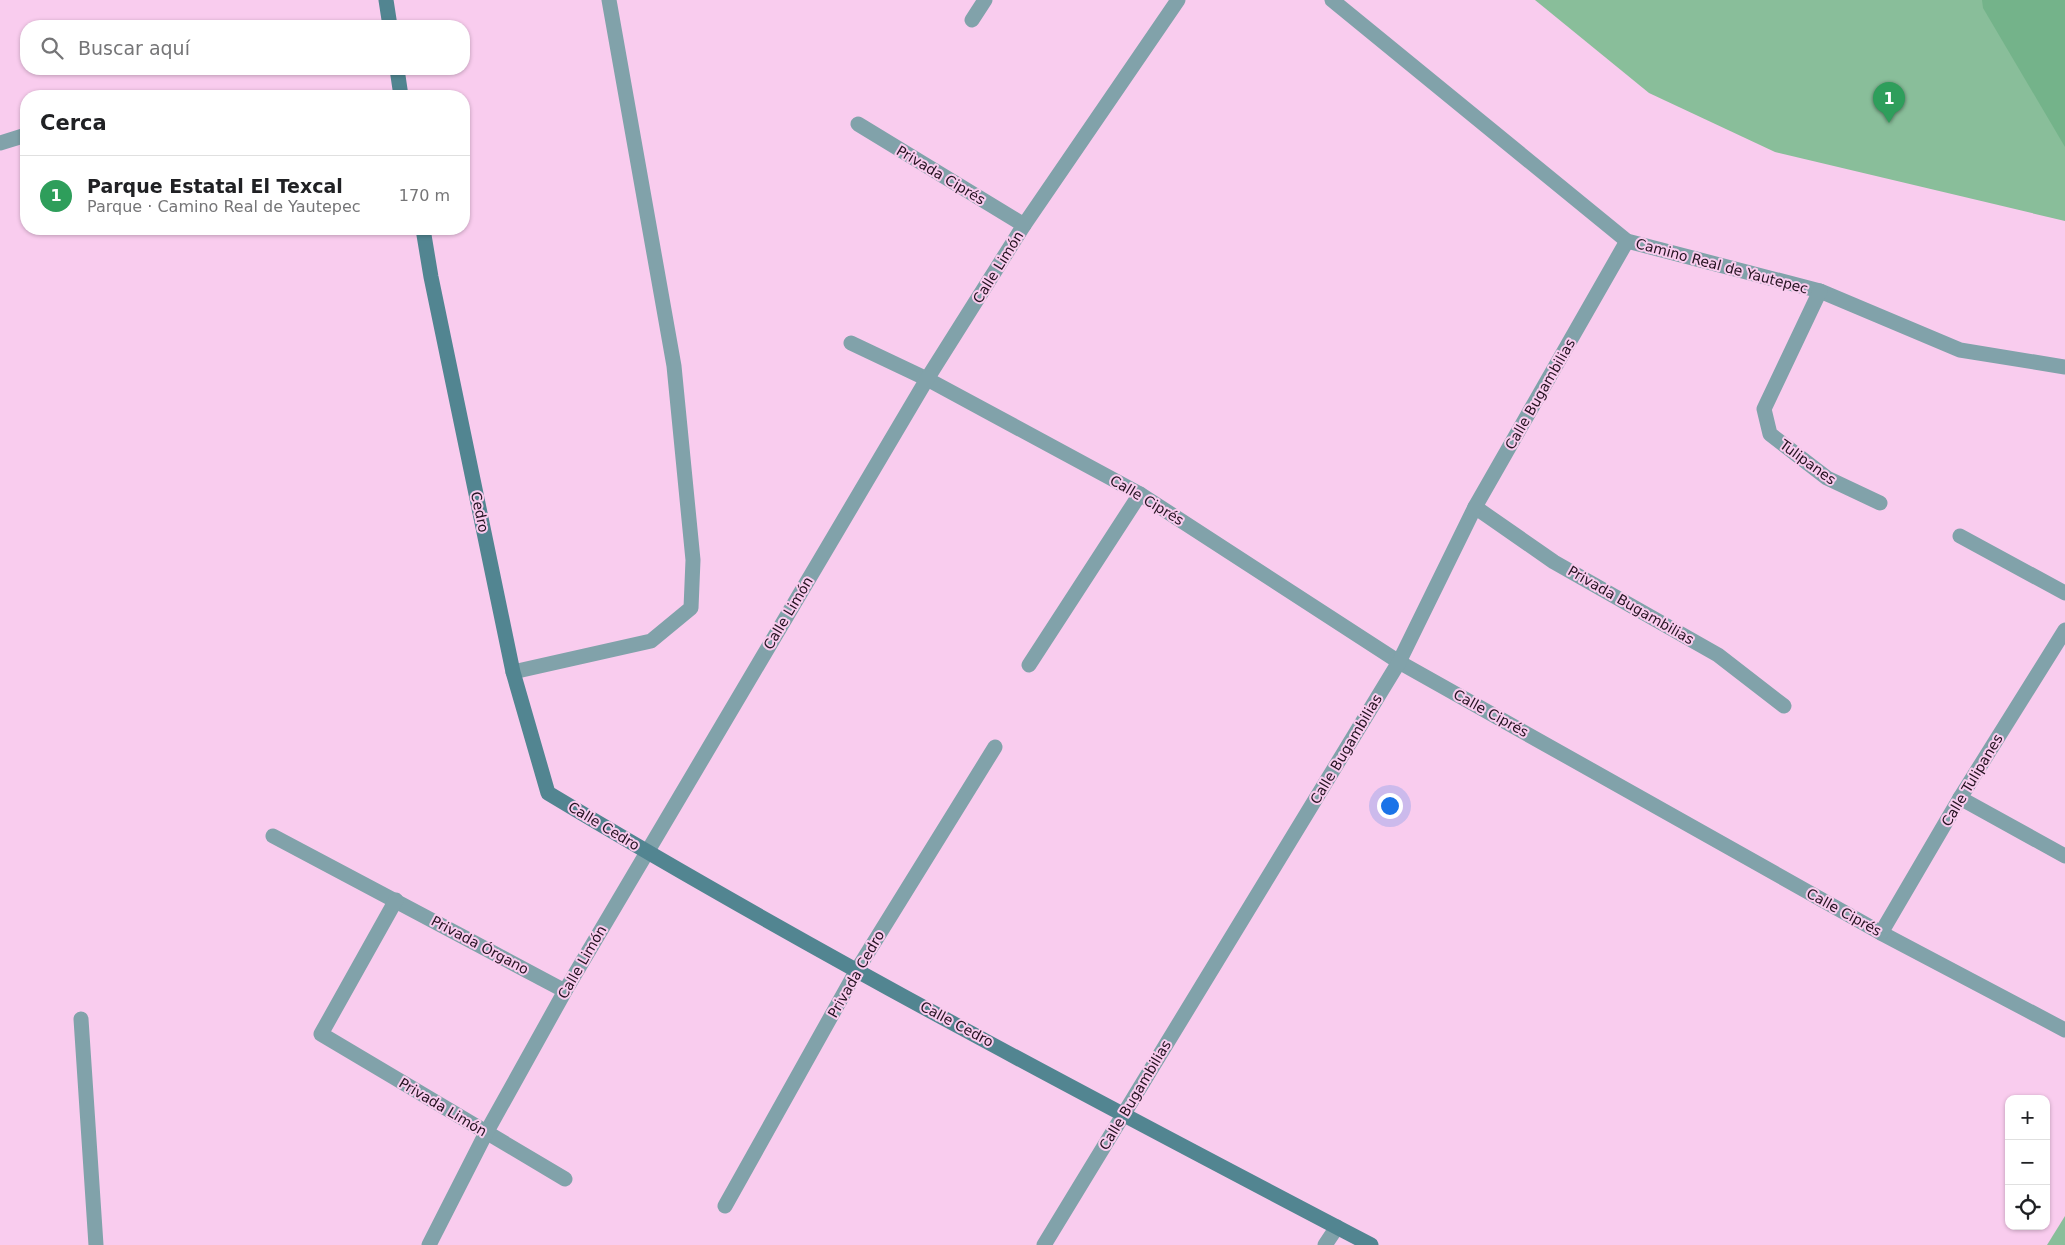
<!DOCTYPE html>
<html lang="es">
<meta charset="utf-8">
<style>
body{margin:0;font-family:"DejaVu Sans",sans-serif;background:#f2f2f2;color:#202124}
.controls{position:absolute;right:15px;bottom:15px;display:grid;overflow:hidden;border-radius:10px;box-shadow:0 1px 4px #0004}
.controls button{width:45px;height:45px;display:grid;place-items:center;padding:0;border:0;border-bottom:1px solid #e0e0e0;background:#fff;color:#202124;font:25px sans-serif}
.you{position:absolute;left:1389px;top:805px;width:18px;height:18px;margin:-12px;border:4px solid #fff;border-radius:50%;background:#1a73e8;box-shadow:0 0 0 8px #1a73e833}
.badge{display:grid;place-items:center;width:32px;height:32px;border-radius:50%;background:#111827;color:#fff;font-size:16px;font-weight:700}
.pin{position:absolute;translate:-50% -41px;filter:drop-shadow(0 1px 2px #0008)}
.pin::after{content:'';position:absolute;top:26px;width:18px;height:15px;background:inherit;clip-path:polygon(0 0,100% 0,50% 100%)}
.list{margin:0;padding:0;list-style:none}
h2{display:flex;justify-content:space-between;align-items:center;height:65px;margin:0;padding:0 20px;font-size:21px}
h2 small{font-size:16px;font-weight:400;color:#757577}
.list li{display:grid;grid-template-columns:32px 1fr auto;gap:15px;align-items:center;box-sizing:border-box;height:80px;padding:0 20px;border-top:1px solid #e0e0e0}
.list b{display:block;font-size:19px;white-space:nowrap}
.list p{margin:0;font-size:16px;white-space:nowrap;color:#757577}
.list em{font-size:16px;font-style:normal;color:#757577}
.icon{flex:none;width:28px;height:28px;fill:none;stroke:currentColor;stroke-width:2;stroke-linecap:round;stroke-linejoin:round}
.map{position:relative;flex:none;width:2065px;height:1245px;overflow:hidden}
.search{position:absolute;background:#fff;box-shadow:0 1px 4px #0004;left:20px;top:20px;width:450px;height:55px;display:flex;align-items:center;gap:12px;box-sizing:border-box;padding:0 18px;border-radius:20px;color:#757577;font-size:19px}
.panel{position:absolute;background:#fff;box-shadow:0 1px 4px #0004;left:20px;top:90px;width:450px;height:145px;border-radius:20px}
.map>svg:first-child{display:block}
.green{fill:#89be9a}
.forest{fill:#74b38a}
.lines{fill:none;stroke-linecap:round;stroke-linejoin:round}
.street{stroke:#81a2aa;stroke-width:15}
.secondary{stroke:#528591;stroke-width:15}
.labels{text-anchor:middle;stroke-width:4;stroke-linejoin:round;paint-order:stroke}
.street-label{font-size:14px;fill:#251221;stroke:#f9ccee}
</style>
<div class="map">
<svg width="2065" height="1245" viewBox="0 0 2065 1245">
<rect width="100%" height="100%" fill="#f9ccee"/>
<g class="green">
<path d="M1535 0H2065V221L1775 152 1649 93Z"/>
<path d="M2065 1216V1245H2047Z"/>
</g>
<path class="forest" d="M1982 0H2065V147L1983 8Z"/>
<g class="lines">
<g class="street">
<path d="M1332 0 1627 241 1820 291 1960 350 2065 367"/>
<path d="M972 20 985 0"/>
<path d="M858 124 1024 225"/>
<path d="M0 143 26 135"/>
<path d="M1820 291 1764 409 1770 434 1827 478 1880 503"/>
<path d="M851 343 927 379 1140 494 1399 662 1881 933 2065 1030"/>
<path d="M1475 507 1554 562 1718 655 1784 706"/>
<path d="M1960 536 2065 593"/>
<path d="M1029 665 1140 494"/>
<path d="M513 672 651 641 691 608 693 560 674 366 609 0"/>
<path d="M1960 798 2065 856"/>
<path d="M273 836 565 991"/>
<path d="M396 900 321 1034 565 1179"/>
<path d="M1881 933 1960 798 2065 630"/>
<path d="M81 1019 96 1245"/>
<path d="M725 1206 857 970 995 747"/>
<path d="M429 1245 486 1133 565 991 927 379 1024 225 1178 0"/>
<path d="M1044 1245 1399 662 1475 507 1627 241"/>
<path d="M1325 1245 1337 1227"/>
</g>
<g class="secondary">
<path d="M386 0 390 26"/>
<path d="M397 69 401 96"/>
<path d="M423 229 431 277 513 672 548 793C816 954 1094 1100 1371 1245"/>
</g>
</g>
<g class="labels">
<g class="street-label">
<text transform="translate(941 175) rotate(31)" y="5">Privada Ciprés</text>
<text transform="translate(1722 266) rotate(15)" y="5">Camino Real de Yautepec</text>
<text transform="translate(998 267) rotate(-58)" y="5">Calle Limón</text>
<text transform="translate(1540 394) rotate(-60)" y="5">Calle Bugambilias</text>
<text transform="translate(1808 462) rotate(36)" y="5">Tulipanes</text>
<text transform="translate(1147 500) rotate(31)" y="5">Calle Ciprés</text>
<text transform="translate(480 512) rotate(78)" y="5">Cedro</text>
<text transform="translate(1631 605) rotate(30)" y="5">Privada Bugambilias</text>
<text transform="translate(788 613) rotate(-59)" y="5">Calle Limón</text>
<text transform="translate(1491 713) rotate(29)" y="5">Calle Ciprés</text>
<text transform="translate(1346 749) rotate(-59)" y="5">Calle Bugambilias</text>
<text transform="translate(1972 780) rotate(-59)" y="5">Calle Tulipanes</text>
<text transform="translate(604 826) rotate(31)" y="5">Calle Cedro</text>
<text transform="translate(1844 912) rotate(29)" y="5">Calle Ciprés</text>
<text transform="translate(480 945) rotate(28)" y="5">Privada Órgano</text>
<text transform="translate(582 962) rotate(-60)" y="5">Calle Limón</text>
<text transform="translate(856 974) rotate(-60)" y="5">Privada Cedro</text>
<text transform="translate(957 1024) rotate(28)" y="5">Calle Cedro</text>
<text transform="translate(1135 1095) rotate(-59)" y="5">Calle Bugambilias</text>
<text transform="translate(443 1107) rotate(31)" y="5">Privada Limón</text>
</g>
</g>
</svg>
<div class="controls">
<button>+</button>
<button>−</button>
<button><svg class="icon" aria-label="locate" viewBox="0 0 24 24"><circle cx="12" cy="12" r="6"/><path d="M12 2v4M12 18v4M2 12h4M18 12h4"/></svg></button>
</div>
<div class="you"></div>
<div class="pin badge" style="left:1889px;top:123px;background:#2e9e5b">1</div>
<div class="search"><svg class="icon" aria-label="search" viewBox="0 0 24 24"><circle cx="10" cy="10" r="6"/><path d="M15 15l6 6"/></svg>Buscar aquí</div>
<section class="panel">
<h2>Cerca<small></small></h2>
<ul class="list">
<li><span class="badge" style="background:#2e9e5b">1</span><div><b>Parque Estatal El Texcal</b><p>Parque · Camino Real de Yautepec</p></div><em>170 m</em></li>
</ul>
</section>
</div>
